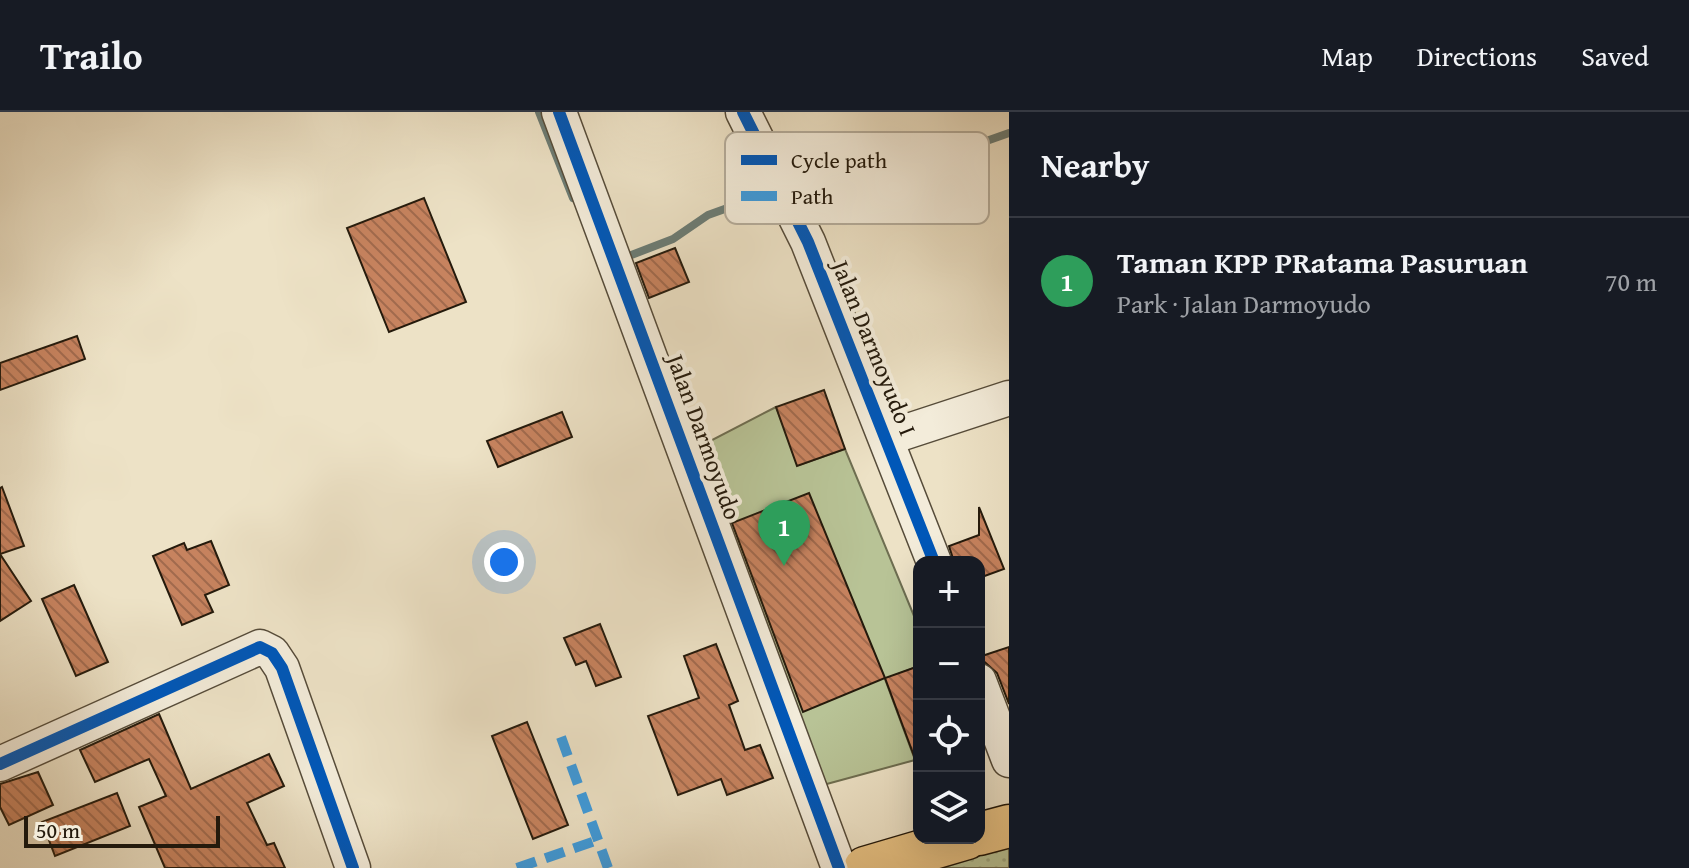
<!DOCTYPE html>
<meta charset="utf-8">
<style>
body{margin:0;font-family:"Gentium Book Plus",serif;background:#20242c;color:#f1f3f6}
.controls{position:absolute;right:24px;bottom:24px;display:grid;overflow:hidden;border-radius:16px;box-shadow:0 8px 32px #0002}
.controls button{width:72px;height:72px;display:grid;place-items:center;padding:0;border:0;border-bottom:2px solid #363941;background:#171b24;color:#f1f3f6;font:40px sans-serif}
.scale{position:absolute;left:24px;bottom:20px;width:196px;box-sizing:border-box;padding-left:8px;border:4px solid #241a0c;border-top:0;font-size:22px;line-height:28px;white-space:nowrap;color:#241a0c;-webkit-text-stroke:6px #f3ecda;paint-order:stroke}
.you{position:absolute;left:504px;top:450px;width:28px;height:28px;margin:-20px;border:6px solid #fff;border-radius:50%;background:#1a73e8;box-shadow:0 0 0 12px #1a73e833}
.badge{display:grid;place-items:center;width:52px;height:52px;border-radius:50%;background:#d93025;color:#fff;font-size:26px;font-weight:700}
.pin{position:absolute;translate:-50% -66px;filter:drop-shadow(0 2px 4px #0008)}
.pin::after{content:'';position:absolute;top:42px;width:28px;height:24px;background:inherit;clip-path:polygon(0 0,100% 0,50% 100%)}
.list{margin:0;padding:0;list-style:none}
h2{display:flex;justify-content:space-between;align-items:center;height:104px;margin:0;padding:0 32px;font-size:34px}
h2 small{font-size:26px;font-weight:400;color:#9ea1a6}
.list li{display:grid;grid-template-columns:52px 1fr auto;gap:24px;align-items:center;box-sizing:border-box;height:128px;padding:0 32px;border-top:2px solid #363941}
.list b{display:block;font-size:30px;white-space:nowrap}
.list p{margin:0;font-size:26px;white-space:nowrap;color:#9ea1a6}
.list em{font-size:26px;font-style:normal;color:#9ea1a6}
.icon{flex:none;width:44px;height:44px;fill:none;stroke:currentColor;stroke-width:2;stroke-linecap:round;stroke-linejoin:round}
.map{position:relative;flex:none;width:1009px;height:756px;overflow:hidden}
header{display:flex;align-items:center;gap:48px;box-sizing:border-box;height:112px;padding:0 40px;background:#171b24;border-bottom:2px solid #363941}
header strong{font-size:38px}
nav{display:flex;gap:44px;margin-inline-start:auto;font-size:28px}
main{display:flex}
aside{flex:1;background:#171b24}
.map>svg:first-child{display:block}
.grass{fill:url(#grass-dots);stroke:#6e6e51;stroke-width:2}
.green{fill:#b8c396;stroke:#6e6e51;stroke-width:2}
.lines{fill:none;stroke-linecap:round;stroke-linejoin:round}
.stream{stroke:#6b7c75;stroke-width:8}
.building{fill:url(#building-back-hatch);stroke:#241a0c;stroke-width:2}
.minor-casing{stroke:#564c3a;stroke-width:37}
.major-casing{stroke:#241a0c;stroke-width:45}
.minor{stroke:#f3ecda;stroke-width:34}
.major{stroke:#e6c183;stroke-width:42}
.quiet{stroke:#3c9bde;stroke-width:10;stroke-dasharray:20 10;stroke-linecap:butt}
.cycleway-casing{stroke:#f3ecda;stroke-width:17}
.cycleway{stroke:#0057b8;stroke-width:12}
.labels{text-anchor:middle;stroke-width:8;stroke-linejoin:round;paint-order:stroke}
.street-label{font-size:24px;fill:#241a0c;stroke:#f3ecda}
.key{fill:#f3ecda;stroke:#b5ad9c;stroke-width:2}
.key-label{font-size:22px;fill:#241a0c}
</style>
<header>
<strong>Trailo</strong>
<nav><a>Map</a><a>Directions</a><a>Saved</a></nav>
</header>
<main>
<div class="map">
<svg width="1009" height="756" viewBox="0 0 1009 756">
<defs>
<pattern id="grass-dots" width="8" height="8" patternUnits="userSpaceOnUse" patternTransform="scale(2)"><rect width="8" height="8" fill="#b8c396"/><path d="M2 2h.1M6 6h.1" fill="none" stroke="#9ea780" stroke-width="1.8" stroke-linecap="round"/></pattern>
<pattern id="building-back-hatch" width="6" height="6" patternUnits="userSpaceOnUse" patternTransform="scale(2)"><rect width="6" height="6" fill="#c7835f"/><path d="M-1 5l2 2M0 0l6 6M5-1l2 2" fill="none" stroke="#a16a4d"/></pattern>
</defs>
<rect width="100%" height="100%" fill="#ede2c6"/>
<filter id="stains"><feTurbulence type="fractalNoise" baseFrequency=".0025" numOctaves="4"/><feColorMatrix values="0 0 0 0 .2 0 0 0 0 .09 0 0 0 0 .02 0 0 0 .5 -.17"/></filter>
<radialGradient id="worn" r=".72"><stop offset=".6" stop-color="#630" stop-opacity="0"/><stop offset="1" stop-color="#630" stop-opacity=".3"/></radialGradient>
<path class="grass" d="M1009 715V756H844Z"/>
<path class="green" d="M776 295 799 353 845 337 919 516V554L885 567 915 648 812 676 687 341Z"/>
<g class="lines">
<g class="stream">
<path d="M539 0 573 86"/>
<path d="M789 75 798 72 825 86 1009 21"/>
<path d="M621 147 673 127 708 103 772 80"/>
</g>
</g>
<g class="building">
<path d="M424 86 466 190 389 220 347 116Z"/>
<path d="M675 136 689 170 649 186 636 151Z"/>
<path d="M77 224 85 247 0 278V251Z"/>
<path d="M824 278 845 337 797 354 776 295Z"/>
<path d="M562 300 572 325 498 355 487 329Z"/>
<path d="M2 375 24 434 0 442 31 489 0 509V376Z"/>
<path d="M809 381 885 566 803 600 732 411Z"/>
<path d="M979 395 1004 457 979 466V450H954L949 434 979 423Z"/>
<path d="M211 429 229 473 205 483 213 500 182 513 153 444 184 431 187 438Z"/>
<path d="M74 473 108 550 76 564 42 487Z"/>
<path d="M600 512 621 565 596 574 586 549 576 553 564 526Z"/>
<path d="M716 532 738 589 729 593 745 638 760 633 773 666 727 683 721 667 678 683 648 604 699 586 684 544Z"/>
<path d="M1009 535V592L997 561 979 545Z"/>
<path d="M919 554V652H917L885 566Z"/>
<path d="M159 602 191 677 269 642 284 674 247 691 267 733 274 731 285 756H165L139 695 166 684 149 647 95 670 80 638Z"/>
<path d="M527 610 568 713 533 727 492 624Z"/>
<path d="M38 660 53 693 9 713 0 695V672Z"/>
<path d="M117 681 130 714 55 744 42 710Z"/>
</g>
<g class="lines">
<g class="minor-casing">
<g id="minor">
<path d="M559 0 839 756"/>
<path d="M743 0 808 130 934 450"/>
<path d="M887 326 1009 286"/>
<path d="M979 569 1009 648"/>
<path d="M0 652 260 535 272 541 282 556 353 756"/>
</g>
</g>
<g class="major-casing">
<g id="major">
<path d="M979 722 1009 714"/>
<path d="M865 756 967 726"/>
</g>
</g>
<use href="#minor" class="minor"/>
<use href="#major" class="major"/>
<g class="quiet">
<path d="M561 625 608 756"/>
<path d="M517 756 598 728"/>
</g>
<g class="cycleway-casing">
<g id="cycleway">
<path d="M559 0 839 756"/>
<path d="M743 0 808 130 934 450"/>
<path d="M0 652 260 535 272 541 282 556 353 756"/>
</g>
</g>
<use href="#cycleway" class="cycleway"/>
</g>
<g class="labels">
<g class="street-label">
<text transform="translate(874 236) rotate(68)" y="8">Jalan Darmoyudo I</text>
<text transform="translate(704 325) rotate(70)" y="8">Jalan Darmoyudo</text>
</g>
</g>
<rect x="725" y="20" width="264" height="92" rx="12" class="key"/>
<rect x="741" y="43" width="36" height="10" fill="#0057b8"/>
<rect x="741" y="79" width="36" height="10" fill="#3c9bde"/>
<g class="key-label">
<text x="791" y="56">Cycle path</text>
<text x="791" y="92">Path</text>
</g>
<rect width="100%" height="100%" filter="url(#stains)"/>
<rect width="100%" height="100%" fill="url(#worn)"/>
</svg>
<div class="controls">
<button>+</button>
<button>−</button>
<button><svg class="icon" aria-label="locate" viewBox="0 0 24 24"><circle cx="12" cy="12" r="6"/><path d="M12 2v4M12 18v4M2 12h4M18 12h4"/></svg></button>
<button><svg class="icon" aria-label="layers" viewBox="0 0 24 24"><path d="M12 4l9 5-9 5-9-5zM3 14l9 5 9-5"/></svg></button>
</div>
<div class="scale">50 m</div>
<div class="you"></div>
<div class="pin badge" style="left:784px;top:454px;background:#2e9e5b">1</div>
</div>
<aside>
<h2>Nearby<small></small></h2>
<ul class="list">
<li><span class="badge" style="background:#2e9e5b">1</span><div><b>Taman KPP PRatama Pasuruan</b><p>Park · Jalan Darmoyudo</p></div><em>70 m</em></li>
</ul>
</aside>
</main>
